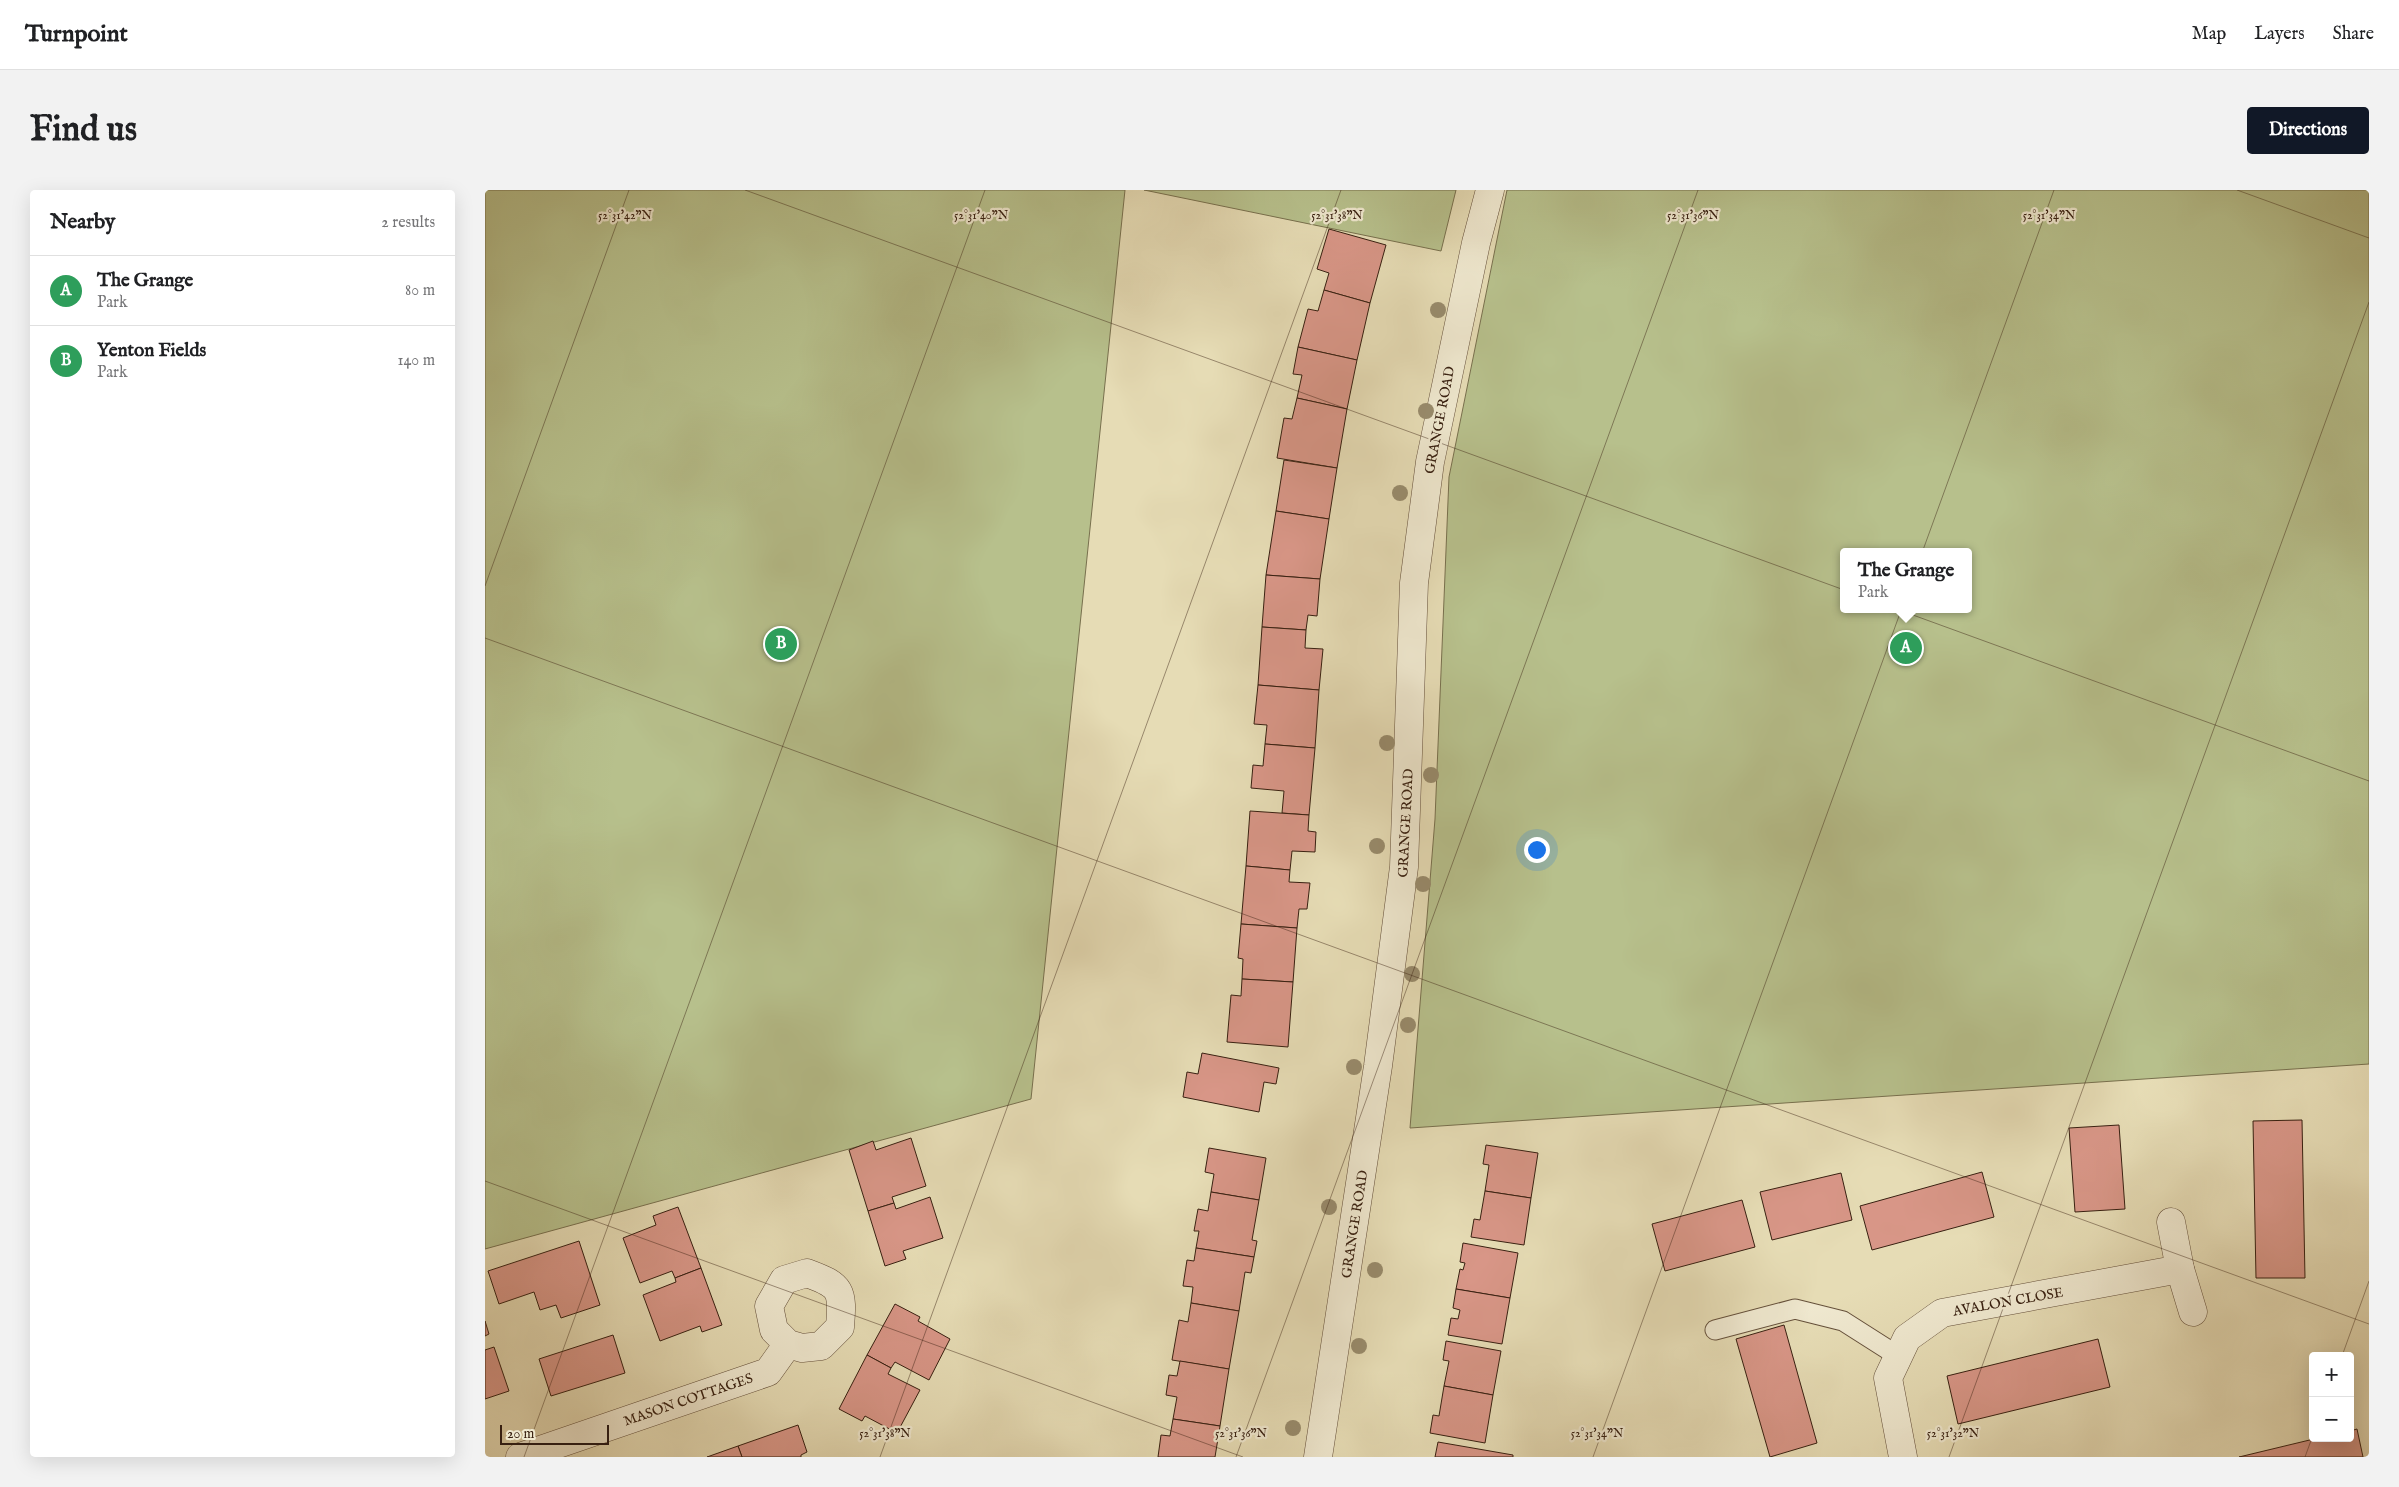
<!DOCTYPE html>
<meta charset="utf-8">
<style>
body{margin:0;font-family:"IM FELL English",serif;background:#f2f2f2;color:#202124}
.controls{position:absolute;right:15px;bottom:15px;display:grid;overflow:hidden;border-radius:5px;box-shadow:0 5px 20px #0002}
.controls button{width:45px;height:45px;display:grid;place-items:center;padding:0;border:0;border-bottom:1px solid #e0e0e0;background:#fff;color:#202124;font:25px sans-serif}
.scale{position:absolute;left:15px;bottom:12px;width:109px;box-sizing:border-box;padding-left:5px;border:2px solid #382011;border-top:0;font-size:14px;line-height:18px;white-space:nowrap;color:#382011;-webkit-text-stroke:4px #efe8cf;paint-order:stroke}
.you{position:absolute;left:1051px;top:659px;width:18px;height:18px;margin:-12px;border:4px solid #fff;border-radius:50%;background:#1a73e8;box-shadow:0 0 0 8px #1a73e833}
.badge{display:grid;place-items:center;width:32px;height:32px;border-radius:50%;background:#111827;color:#fff;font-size:16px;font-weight:700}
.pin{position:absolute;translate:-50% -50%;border:2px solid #fff;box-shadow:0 1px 5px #0006}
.popup{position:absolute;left:1355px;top:358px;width:132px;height:65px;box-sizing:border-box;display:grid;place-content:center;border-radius:5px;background:#fff;filter:drop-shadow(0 1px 4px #0005);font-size:16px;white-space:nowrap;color:#757577}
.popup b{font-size:19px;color:#202124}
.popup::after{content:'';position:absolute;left:50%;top:100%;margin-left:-10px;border:10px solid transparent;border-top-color:#fff}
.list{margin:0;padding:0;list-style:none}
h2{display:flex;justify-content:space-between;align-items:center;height:65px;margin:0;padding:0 20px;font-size:21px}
h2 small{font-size:16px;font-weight:400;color:#757577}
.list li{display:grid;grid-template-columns:32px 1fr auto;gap:15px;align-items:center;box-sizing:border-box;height:70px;padding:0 20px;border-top:1px solid #e0e0e0}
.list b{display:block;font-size:19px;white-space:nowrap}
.list p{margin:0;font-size:16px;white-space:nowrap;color:#757577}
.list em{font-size:16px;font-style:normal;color:#757577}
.map{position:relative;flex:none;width:1884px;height:1267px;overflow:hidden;border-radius:5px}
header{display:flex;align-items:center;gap:30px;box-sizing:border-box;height:70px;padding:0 25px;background:#fff;border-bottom:1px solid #e0e0e0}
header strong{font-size:24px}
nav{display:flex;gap:28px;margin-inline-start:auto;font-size:18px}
.intro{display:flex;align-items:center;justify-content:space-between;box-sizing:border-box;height:120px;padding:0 30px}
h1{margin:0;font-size:35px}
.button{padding:12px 22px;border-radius:5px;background:#111827;color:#fff;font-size:18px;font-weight:700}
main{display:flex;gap:30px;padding:0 30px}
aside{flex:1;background:#fff;border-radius:5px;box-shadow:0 5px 20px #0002}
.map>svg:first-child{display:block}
.green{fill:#b7c08c;stroke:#78704e;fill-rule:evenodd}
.building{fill:#d89687;stroke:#382011}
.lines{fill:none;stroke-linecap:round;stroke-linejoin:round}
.service-casing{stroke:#644f3a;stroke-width:21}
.minor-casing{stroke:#644f3a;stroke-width:29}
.service{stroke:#efe8cf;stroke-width:19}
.minor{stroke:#efe8cf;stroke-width:28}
.tree{fill:#988b6c}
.ticks{fill:none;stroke:#382011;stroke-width:1;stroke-opacity:0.45}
.labels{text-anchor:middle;stroke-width:4.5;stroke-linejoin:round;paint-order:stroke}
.street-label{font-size:14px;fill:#382011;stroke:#efe8cf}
.ticks-label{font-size:12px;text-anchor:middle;fill:#382011;stroke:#efe8cf;stroke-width:4.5;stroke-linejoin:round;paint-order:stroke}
</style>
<header>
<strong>Turnpoint</strong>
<nav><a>Map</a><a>Layers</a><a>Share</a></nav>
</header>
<div class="intro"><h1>Find us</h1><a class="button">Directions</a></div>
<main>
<aside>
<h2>Nearby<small>2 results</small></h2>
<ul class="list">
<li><span class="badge" style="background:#2e9e5b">A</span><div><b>The Grange</b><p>Park</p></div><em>80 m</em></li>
<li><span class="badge" style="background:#2e9e5b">B</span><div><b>Yenton Fields</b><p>Park</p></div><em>140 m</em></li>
</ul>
</aside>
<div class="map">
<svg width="1884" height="1267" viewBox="0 0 1884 1267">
<rect width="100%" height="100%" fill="#e6dcb5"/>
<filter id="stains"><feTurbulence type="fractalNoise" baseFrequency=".004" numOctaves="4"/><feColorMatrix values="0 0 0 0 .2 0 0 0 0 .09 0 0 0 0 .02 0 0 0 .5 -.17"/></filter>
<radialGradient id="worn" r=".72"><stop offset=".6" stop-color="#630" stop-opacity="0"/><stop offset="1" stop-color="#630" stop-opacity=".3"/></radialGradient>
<g class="green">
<path d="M0 0H640L546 909 0 1059Z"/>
<path d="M659 0H971L956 61Z"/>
<path d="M1022 0H1884V874L925 938 950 629 964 287ZM1358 362H1484V419H1358Z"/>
</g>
<g class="building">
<path d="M844 39 901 55 885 113 839 100 844 83 832 79Z"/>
<path d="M839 100 885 113 872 170 813 157 823 119 833 121Z"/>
<path d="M813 157 872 170 862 219 812 208 817 185 808 184Z"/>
<path d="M812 208 862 219 852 278 792 268 799 228 807 229Z"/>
<path d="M799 270 852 278 844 329 791 321Z"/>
<path d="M791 321 844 329 835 389 781 385Z"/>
<path d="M781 385 835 389 832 426 823 425 821 440 777 437Z"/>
<path d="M777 437 821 440 820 458 838 459 834 500 773 495Z"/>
<path d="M773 495 834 500 830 558 780 554 782 535 769 534Z"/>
<path d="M780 554 830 558 824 625 797 623 799 601 766 598 768 575 778 576Z"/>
<path d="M765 621 824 625 823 641 831 642 830 662 807 661 805 680 761 676Z"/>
<path d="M761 676 805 680 804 692 825 693 822 719H814L812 738 756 734Z"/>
<path d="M756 734 812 738 808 792 757 789 758 769 753 768Z"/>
<path d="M757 789 808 792 803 857 742 852 746 805 756 806Z"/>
<path d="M717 863 794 878 791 894 779 892 774 922 698 907 702 882 713 884Z"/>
<path d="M1817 930 1820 1088H1771L1768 931Z"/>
<path d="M1634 935 1640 1019 1590 1022 1584 938Z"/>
<path d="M426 948 441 996 407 1007 409 1013 383 1021 364 960 388 951 391 960Z"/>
<path d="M1001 955 1053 963 1046 1008 1000 1001 1004 975 998 974Z"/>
<path d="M724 958 781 968 774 1010 726 1002 729 984 720 982Z"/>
<path d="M1497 982 1509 1027 1387 1060 1375 1016Z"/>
<path d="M1356 983 1367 1030 1287 1050 1275 1002Z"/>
<path d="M1000 1001 1046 1008 1039 1055 986 1047 989 1029 995 1030Z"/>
<path d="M726 1002 774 1010 767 1050 772 1051 769 1067 711 1058 714 1041H709L713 1019 723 1021Z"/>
<path d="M445 1007 458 1048 418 1061 421 1069 400 1076 383 1021 409 1013 411 1019Z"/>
<path d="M1257 1010 1270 1057 1180 1081 1167 1034Z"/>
<path d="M193 1017 216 1078 190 1088 187 1081 155 1093 138 1048 171 1035 168 1026Z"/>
<path d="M94 1051 115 1115 76 1128 71 1115 55 1120 49 1102 14 1114 3 1081Z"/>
<path d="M978 1053 1033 1063 1025 1108 971 1099 975 1079 978 1080 980 1073 975 1072Z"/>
<path d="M711 1058 769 1067 766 1083 760 1082 754 1121 706 1113 708 1097 698 1096 702 1070 709 1071Z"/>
<path d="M216 1078 237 1135 217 1142 215 1136 175 1151 158 1105 191 1092 190 1088Z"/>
<path d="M971 1099 1025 1108 1017 1154 963 1145 966 1128 973 1129 975 1120 968 1118Z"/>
<path d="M706 1113 754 1121 744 1179 687 1170 694 1130 703 1132Z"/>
<path d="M410 1114 435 1127 433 1131 465 1149 444 1190 410 1172 406 1178 382 1165Z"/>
<path d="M0 1131 4 1144 0 1146Z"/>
<path d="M1299 1135 1332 1253 1285 1267 1251 1149Z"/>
<path d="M128 1145 140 1183 66 1206 54 1169Z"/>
<path d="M1613 1149 1625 1197 1473 1234 1462 1186Z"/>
<path d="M961 1151 1016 1161 1008 1205 959 1196 964 1171 958 1170Z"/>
<path d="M9 1157 24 1201 0 1209V1160Z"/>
<path d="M382 1165 406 1178 403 1184 435 1200 412 1243 380 1226 377 1231 354 1219Z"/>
<path d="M695 1171 744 1179 735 1236 688 1229 692 1207 681 1205 684 1185 692 1186Z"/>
<path d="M959 1196 1008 1205 1000 1253 945 1243 948 1225 954 1226Z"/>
<path d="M688 1229 735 1236 730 1267H673L676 1245 685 1246Z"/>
<path d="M313 1235 322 1262 316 1265V1267H257L253 1256Z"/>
<path d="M1872 1239 1878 1267H1754L1833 1248H1865V1241Z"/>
<path d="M953 1252 1028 1265V1267H950Z"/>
<path d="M253 1256 257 1267H222Z"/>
</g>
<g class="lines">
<g class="service-casing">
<path id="service" d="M1230 1140 1310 1119 1358 1131 1413 1166"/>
</g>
<g class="minor-casing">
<g id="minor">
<path d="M1686 1032 1695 1079 1708 1122"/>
<path d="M322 1083C357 1096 358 1100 355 1137L336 1156 317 1158 303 1154 289 1140 284 1116 299 1090Z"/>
<path d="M35 1267 283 1182 303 1154"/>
<path d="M833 1267 893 876 919 677 929 393 945 272 991 53 1005 0"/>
<path d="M1418 1267 1403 1188 1422 1148 1457 1123 1695 1079"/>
</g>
</g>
<use href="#service" class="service"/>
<use href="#minor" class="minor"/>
</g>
<g class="tree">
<circle cx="953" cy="120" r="8"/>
<circle cx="941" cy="221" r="8"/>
<circle cx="915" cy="303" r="8"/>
<circle cx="902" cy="553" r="8"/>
<circle cx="946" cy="585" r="8"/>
<circle cx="892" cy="656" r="8"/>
<circle cx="938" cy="694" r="8"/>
<circle cx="927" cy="784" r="8"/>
<circle cx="923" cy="835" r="8"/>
<circle cx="869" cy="877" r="8"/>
<circle cx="844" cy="1017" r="8"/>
<circle cx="890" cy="1080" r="8"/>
<circle cx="874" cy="1156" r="8"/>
<circle cx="808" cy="1238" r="8"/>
</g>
<path class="ticks" d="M260 0 1884 591M1752 0 1884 48M0 396 144 0M0 448 1884 1134M0 991 758 1267M1857 1166 1884 1091M39 1267 500 0M395 1267 856 0M751 1267 1213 0M1108 1267 1569 0M1464 1267 1884 112M1820 1267 1828 1245"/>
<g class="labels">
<g class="street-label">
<text transform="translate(954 230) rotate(-79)" y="5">GRANGE ROAD</text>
<text transform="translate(920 633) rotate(-87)" y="5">GRANGE ROAD</text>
<text transform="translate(869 1034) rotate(-81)" y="5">GRANGE ROAD</text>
<text transform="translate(1523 1111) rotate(-10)" y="5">AVALON CLOSE</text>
<text transform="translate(203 1209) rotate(-19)" y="5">MASON COTTAGES</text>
</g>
</g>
<g class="ticks-label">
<text x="140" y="29">52°31'42"N</text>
<text x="496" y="29">52°31'40"N</text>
<text x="852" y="29">52°31'38"N</text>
<text x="1208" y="29">52°31'36"N</text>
<text x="1564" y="29">52°31'34"N</text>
<text x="400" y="1247">52°31'38"N</text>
<text x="756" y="1247">52°31'36"N</text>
<text x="1112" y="1247">52°31'34"N</text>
<text x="1468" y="1247">52°31'32"N</text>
</g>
<rect width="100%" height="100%" filter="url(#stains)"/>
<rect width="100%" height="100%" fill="url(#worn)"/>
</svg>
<div class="controls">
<button>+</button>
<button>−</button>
</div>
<div class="scale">20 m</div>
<div class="you"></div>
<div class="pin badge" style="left:1421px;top:458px;background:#2e9e5b">A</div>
<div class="popup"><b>The Grange</b>Park</div>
<div class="pin badge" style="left:296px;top:454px;background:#2e9e5b">B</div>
</div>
</main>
